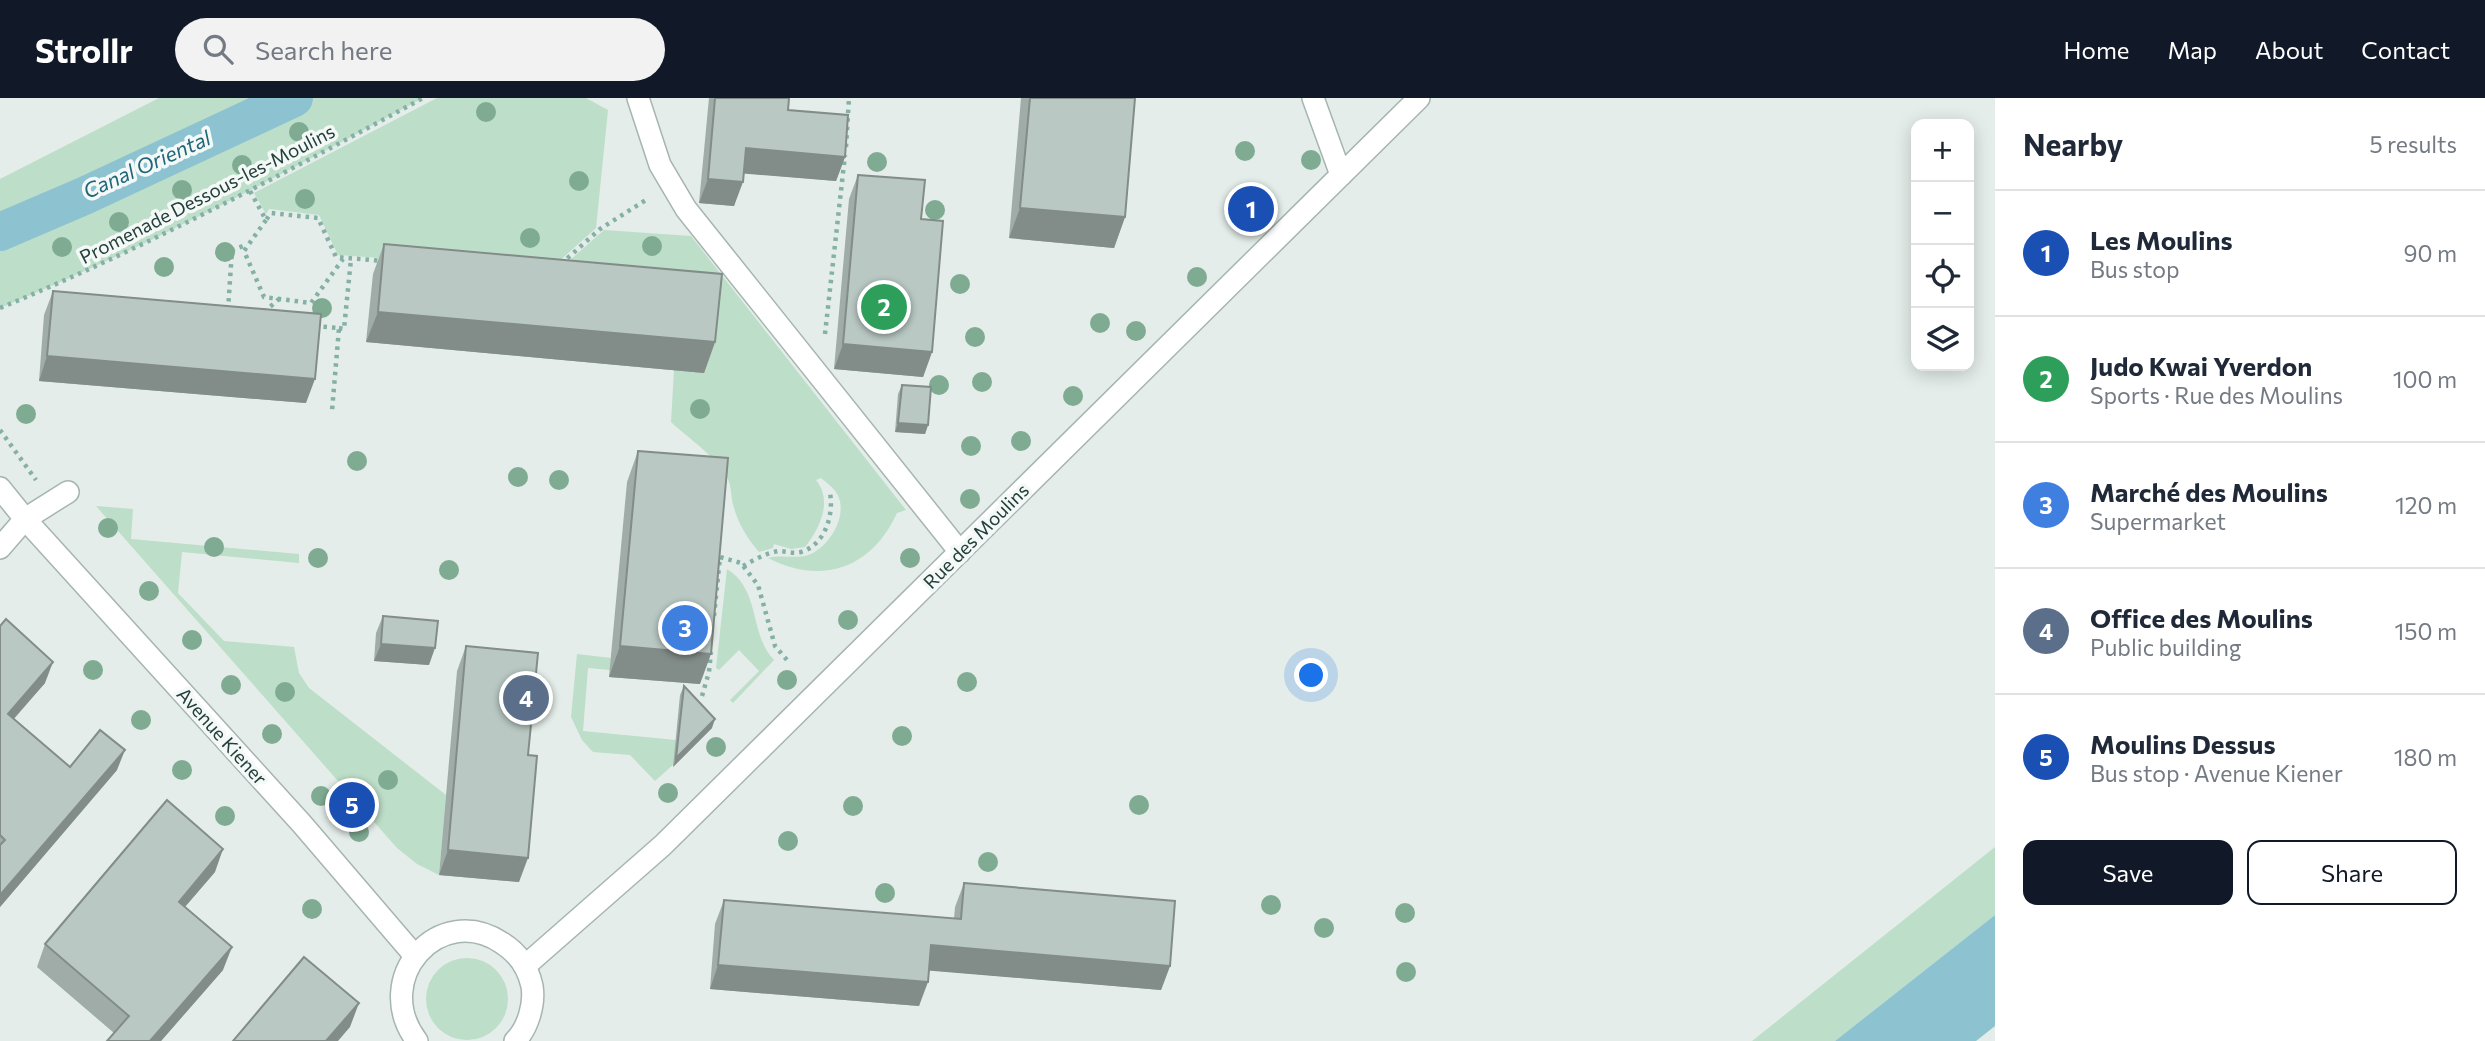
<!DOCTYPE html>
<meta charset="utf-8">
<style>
body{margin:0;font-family:Commissioner,sans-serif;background:#f2f2f3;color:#1f2937}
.controls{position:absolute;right:21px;top:21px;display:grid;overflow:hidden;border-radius:14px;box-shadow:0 4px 18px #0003}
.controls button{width:63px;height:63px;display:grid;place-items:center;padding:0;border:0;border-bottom:2px solid #e0e1e3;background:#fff;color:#1f2937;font:35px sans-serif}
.you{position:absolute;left:1312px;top:578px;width:24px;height:24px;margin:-18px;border:5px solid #fff;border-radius:50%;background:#1a73e8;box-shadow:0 0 0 10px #1a73e833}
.badge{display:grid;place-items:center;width:46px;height:46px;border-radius:50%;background:#111827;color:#fff;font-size:23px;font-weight:700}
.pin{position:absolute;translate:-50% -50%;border:4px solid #fff;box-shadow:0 2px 7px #0006}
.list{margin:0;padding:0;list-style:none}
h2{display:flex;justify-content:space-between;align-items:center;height:91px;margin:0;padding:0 28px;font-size:30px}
h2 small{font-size:23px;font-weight:400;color:#747a83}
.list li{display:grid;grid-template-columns:46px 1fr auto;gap:21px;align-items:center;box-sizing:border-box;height:126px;padding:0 28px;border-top:2px solid #e0e1e3}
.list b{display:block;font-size:26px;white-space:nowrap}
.list p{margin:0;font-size:23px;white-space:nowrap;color:#747a83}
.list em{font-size:23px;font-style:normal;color:#747a83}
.actions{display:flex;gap:14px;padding:21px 28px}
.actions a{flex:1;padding:16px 0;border:2px solid #111827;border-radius:14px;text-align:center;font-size:24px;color:#111827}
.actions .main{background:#111827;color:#fff}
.icon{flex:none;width:38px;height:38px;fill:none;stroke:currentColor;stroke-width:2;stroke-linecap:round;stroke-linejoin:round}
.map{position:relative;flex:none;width:1995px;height:943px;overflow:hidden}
header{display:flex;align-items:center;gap:42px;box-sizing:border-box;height:98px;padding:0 35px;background:#111827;color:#fff}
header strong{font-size:33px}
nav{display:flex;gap:38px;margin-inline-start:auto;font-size:24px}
.search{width:490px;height:63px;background:#f2f2f3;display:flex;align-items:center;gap:18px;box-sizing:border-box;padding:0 24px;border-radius:38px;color:#747a83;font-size:26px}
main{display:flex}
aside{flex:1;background:#fff}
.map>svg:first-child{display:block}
.green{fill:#bddec8}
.water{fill:#8dc3d1}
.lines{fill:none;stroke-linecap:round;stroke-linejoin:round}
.canal{stroke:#8dc3d1;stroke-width:38}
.minor-casing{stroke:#a6b5b1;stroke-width:24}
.path{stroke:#85b0a5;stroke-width:4.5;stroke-dasharray:3.5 5;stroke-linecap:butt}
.minor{stroke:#fff;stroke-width:21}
.tree{fill:#80ab93}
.wall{fill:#9faca8}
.shaded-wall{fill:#828c88}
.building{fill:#b9c8c3;stroke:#828c88;stroke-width:2}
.labels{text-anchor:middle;stroke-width:7;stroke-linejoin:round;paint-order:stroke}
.street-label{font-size:19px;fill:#233f39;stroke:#f4f9f7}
.water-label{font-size:21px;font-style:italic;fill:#1e667a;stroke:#f4f9f7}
</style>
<header>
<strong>Strollr</strong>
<div class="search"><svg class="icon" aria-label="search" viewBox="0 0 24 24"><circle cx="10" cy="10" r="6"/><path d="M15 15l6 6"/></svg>Search here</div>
<nav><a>Home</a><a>Map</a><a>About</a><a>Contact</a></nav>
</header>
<main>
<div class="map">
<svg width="1995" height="943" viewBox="0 0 1995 943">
<rect width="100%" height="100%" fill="#e4ede9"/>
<g class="green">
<path d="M159 0H423C285 75 145 150 0 210V81Z"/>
<path d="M437 0H586L608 12 596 130 556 166 540 171 338 157 319 117 269 111 266 116 254 95Z"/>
<path d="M604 132 691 138 906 412 897 415C872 470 822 488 768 460 783 456 797 462 811 456 830 447 846 420 839 400 836 391 827 385 821 380L816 382C833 403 820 430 805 449L791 451 774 446 773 450 759 454C746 439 736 422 732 402 731 395 731 388 728 381 716 358 689 341 671 324L674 272 704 274 560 171Z"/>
<path d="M96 408 133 411 131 441 299 456V465L182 454 178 495 224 543 294 549 299 575 309 590 446 697 439 777 417 766 397 750Z"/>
<path d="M727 471C761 492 749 536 774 562L733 605 730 602 759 573 739 552 719 572 716 570Z"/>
<path d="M577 556 611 560 610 572 588 570 583 633 676 642V646L694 648 655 683 630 657 593 654 582 642 571 619Z"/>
<path d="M1995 749V817L1835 943H1752Z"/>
<circle cx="467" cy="901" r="41"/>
</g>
<path class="water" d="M1995 817V928L1976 943H1835Z"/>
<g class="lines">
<path class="canal" d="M0 134 84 98 294 0"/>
<g class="minor-casing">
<g id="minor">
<path d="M638 0 660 67 686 111 960 454"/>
<path d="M1313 0 1341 77"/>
<path d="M0 390 25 421 302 726 415 858"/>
<path d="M0 450 25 421 68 394"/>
<path d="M525 868 663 747 1419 0"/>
<path d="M417 943C370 881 439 803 502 845 518 855 528 870 532 888 535 906 528 930 515 943"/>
</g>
</g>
<g class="path">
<path d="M846 49 849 0"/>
<path d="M250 93 266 122 271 115 318 120 336 159 382 163"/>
<path d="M266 122 244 153 264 199 311 205 343 161"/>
<path d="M561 166 600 131 649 100"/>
<path d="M0 210C145 150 285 75 423 0"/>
<path d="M228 212 232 152 246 147"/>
<path d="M264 214 279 201"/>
<path d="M315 228 339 230 332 313"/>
<path d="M339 230 344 231 351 161"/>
<path d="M825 236 845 57"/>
<path d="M0 332 36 382"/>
<path d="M743 468C754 462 766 455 779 453 786 453 793 456 801 454 825 447 834 417 830 395"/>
<path d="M714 518 720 459 741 465 758 487 775 548 787 562"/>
<path d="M702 598 709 574 711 554"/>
</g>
<use href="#minor" class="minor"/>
</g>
<g class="tree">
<circle cx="486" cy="14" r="10"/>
<circle cx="299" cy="34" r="10"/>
<circle cx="1245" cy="53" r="10"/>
<circle cx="1311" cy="62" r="10"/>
<circle cx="877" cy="64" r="10"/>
<circle cx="242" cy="67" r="10"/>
<circle cx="579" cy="83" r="10"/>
<circle cx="182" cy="92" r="10"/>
<circle cx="305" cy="101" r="10"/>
<circle cx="935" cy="112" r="10"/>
<circle cx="1251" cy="120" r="10"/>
<circle cx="119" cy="124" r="10"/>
<circle cx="530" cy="140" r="10"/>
<circle cx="652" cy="148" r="10"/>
<circle cx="62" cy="149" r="10"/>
<circle cx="225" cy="154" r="10"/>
<circle cx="164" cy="169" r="10"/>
<circle cx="1197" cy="179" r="10"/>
<circle cx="960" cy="186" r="10"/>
<circle cx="322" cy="210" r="10"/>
<circle cx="1100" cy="225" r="10"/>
<circle cx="1136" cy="233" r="10"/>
<circle cx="975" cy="239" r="10"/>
<circle cx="982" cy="284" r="10"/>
<circle cx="939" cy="287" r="10"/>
<circle cx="1073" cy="298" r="10"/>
<circle cx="700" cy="311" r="10"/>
<circle cx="26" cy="316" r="10"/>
<circle cx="1021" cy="343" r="10"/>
<circle cx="971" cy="348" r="10"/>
<circle cx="357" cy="363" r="10"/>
<circle cx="518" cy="379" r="10"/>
<circle cx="559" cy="382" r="10"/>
<circle cx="970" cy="401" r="10"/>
<circle cx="108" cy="430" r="10"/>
<circle cx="214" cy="449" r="10"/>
<circle cx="318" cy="460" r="10"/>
<circle cx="910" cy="460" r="10"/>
<circle cx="449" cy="472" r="10"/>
<circle cx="149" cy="493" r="10"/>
<circle cx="848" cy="522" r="10"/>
<circle cx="192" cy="542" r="10"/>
<circle cx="93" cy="572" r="10"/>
<circle cx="787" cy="582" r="10"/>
<circle cx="967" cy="584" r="10"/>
<circle cx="231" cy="587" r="10"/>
<circle cx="285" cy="594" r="10"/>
<circle cx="141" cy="622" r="10"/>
<circle cx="272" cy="636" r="10"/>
<circle cx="902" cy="638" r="10"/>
<circle cx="716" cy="649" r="10"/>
<circle cx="182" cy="672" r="10"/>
<circle cx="388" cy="682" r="10"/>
<circle cx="668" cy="695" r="10"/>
<circle cx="321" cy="698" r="10"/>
<circle cx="1139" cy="707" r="10"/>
<circle cx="853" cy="708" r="10"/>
<circle cx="225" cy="718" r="10"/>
<circle cx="359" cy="734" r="10"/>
<circle cx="788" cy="743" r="10"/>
<circle cx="988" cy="764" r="10"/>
<circle cx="885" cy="795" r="10"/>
<circle cx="1271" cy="807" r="10"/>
<circle cx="312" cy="811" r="10"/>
<circle cx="1405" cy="815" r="10"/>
<circle cx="1324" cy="830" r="10"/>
<circle cx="1406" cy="874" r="10"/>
</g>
<g class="wall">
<path d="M709 0H789L788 12 845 59 836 83 744 75 734 108 699 105Z"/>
<path d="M1021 0H1135L1125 119 1114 150 1009 140Z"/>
<path d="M858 77 921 121 932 254 923 279 834 271 849 101Z"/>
<path d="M384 146 715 244 704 275 366 244 373 176Z"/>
<path d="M53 193 306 305 39 283 44 217Z"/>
<path d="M902 287 928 327 925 336 895 334 898 296Z"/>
<path d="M638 353 700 586 609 579 627 384Z"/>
<path d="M383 518 429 567 374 563 376 535Z"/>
<path d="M0 528 45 585 14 621 70 669 117 672 0 809Z"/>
<path d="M466 548 528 657 519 784 439 777 457 573Z"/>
<path d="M684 588 712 630 673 669 680 597Z"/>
<path d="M215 774 185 809 223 872 161 943H107L114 935 37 869 45 846Z"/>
<path d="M964 785 1170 868 1161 892 929 872 919 908 710 891 715 826 724 802 954 821 955 809Z"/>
</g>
<g class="shaded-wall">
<path d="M746 50 845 59 836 83 737 75Z"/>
<path d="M708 81 743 84 734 108 699 105Z"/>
<path d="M1020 110 1125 119 1114 150 1009 140Z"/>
<path d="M378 214 715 244 704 275 366 244Z"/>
<path d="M843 246 932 254 923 279 834 271Z"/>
<path d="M47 258 315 281 306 305 39 283Z"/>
<path d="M898 325 928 327 925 336 895 334Z"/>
<path d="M381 546 435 550 429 567 374 563Z"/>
<path d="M620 548 711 556 700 586 609 579Z"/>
<path d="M53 564 45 585 0 636 8 616Z"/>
<path d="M715 621 712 630 673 669 676 660Z"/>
<path d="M125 652 117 672 0 809V797Z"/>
<path d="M223 751 215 774 170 826 179 804Z"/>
<path d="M448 752 528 760 519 784 439 777Z"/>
<path d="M931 847 1170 868 1161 892 922 872Z"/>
<path d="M232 849 223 872 161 943H150Z"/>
<path d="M718 867 928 884 919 908 710 891Z"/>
<path d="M359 905 350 929 338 943H326Z"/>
</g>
<g class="building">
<path d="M715 0H789L788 12 848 17 845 59 746 50 743 84 708 81Z"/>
<path d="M1030 0H1135L1125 119 1020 110Z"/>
<path d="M858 77 925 82 921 121 943 123 932 254 843 246Z"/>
<path d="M384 146 722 176 715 244 378 214Z"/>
<path d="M53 193 321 216 315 281 47 258Z"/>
<path d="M902 287 931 289 928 327 898 325Z"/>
<path d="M638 353 728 360 711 556 620 548Z"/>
<path d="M383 518 438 523 435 550 381 546Z"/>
<path d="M6 521 53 564 8 616 70 669 100 632 125 652 0 797V747L5 742 0 737V528Z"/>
<path d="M466 548 538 555 528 657 537 658 528 760 448 752Z"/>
<path d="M684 588 715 621 676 660Z"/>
<path d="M167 702 223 751 179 804 232 849 150 943H107L129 918 45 846Z"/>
<path d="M964 785 1175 803 1170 868 931 847 928 884 718 867 724 802 961 821Z"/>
<path d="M304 859 359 905 326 943H233Z"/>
</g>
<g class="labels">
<g class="street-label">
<text transform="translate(207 96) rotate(-27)" y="7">Promenade Dessous-les-Moulins</text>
<text transform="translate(976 438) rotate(-45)" y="7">Rue des Moulins</text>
<text transform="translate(222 638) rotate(48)" y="7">Avenue Kiener</text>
</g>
<g class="water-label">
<text transform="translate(147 67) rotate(-24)" y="7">Canal Oriental</text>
</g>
</g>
</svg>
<div class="controls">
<button>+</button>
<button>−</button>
<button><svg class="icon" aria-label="locate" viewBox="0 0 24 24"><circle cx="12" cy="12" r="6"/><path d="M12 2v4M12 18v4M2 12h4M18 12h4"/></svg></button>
<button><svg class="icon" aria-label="layers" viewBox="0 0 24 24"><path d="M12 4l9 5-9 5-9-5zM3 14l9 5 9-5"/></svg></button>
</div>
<div class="you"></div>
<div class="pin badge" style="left:1251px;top:111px;background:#1a4fb4">1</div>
<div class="pin badge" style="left:884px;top:209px;background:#2e9e5b">2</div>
<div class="pin badge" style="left:685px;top:530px;background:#3f7fe0">3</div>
<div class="pin badge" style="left:526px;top:600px;background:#5c6f8a">4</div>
<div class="pin badge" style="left:352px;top:707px;background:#1a4fb4">5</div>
</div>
<aside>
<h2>Nearby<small>5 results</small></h2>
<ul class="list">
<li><span class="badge" style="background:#1a4fb4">1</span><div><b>Les Moulins</b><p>Bus stop</p></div><em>90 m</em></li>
<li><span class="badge" style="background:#2e9e5b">2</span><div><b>Judo Kwai Yverdon</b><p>Sports · Rue des Moulins</p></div><em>100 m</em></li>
<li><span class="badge" style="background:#3f7fe0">3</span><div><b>Marché des Moulins</b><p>Supermarket</p></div><em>120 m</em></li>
<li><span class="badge" style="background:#5c6f8a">4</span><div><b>Office des Moulins</b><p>Public building</p></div><em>150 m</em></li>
<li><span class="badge" style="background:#1a4fb4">5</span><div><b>Moulins Dessus</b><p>Bus stop · Avenue Kiener</p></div><em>180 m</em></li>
</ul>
<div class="actions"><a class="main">Save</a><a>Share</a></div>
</aside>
</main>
